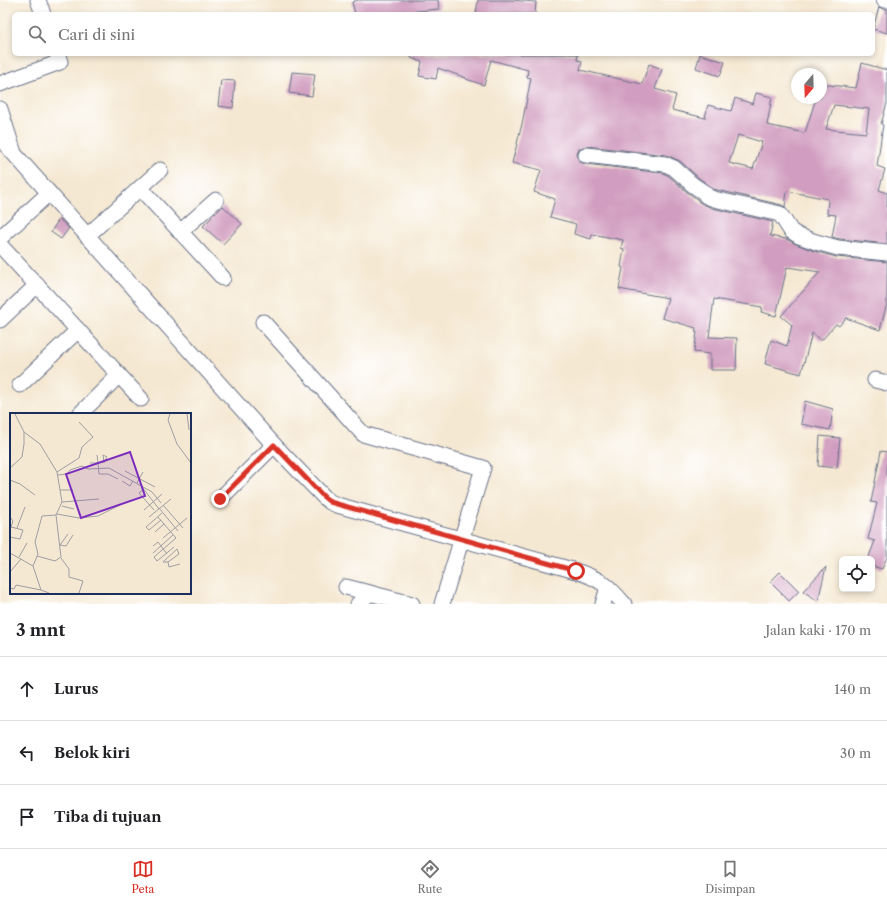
<!DOCTYPE html>
<html lang="id">
<meta charset="utf-8">
<style>
body{margin:0;font-family:"Libre Caslon Text",serif;background:#f2f2f2;color:#202124}
.controls{position:absolute;right:12px;bottom:12px;display:grid;overflow:hidden;border-radius:6px;box-shadow:0 2px 6px #0003}
.controls button{width:36px;height:36px;display:grid;place-items:center;padding:0;border:0;border-bottom:1px solid #e0e0e0;background:#fff;color:#202124;font:20px sans-serif}
.compass{position:absolute;left:791px;top:68px;width:36px;height:36px;border-radius:50%;background:#fff;box-shadow:0 2px 6px #0003;rotate:199deg}
.stop{position:absolute;width:12px;height:12px;margin:-9px;border:3px solid #d93025;border-radius:50%;background:#fff}
.stop.end{background:#d93025;border-color:#fff;box-shadow:0 1px 4px #0008}
.list{margin:0;padding:0;list-style:none}
h2{display:flex;justify-content:space-between;align-items:center;height:52px;margin:0;padding:0 16px;font-size:17px}
h2 small{font-size:13px;font-weight:400;color:#757577}
.list li{display:grid;grid-template-columns:26px 1fr auto;gap:12px;align-items:center;box-sizing:border-box;height:64px;padding:0 16px;border-top:1px solid #e0e0e0}
.list b{display:block;font-size:15px;white-space:nowrap}
.list em{font-size:13px;font-style:normal;color:#757577}
.icon{flex:none;width:22px;height:22px;fill:none;stroke:currentColor;stroke-width:2;stroke-linecap:round;stroke-linejoin:round}
.map{position:relative;flex:none;width:887px;height:604px;overflow:hidden}
.search{position:absolute;background:#fff;box-shadow:0 2px 6px #0003;left:12px;right:12px;top:12px;height:44px;display:flex;align-items:center;gap:10px;box-sizing:border-box;padding:0 14px;border-radius:6px;color:#757577;font-size:15px}
.sheet{height:244px;background:#fff}
nav{display:flex;justify-content:space-around;align-items:center;box-sizing:border-box;height:56px;border-top:1px solid #e0e0e0;background:#fff;font-size:11px;color:#757577}
nav a{display:grid;justify-items:center;gap:2px}
nav .on{color:#d93025}
.map>svg:first-child{display:block}
.building{fill:#d19dc0;fill-rule:evenodd}
.lines{fill:none;stroke-linecap:round;stroke-linejoin:round}
.street-casing{stroke:#677087;stroke-width:17}
.street{stroke:#fff;stroke-width:15}
.route{stroke:#d93025;stroke-width:5}
.inset-road{fill:none;stroke:#9e9ea4;stroke-width:1}
.view{fill:#7b2cbf;fill-opacity:0.15;stroke:#7b2cbf;stroke-width:2}
.inset-edge{fill:none;stroke:#1b2f5e;stroke-width:2}
</style>
<div class="map">
<svg width="887" height="604" viewBox="0 0 887 604">
<rect width="100%" height="100%" fill="#fff"/>
<filter id="ink" filterUnits="userSpaceOnUse"><feTurbulence type="fractalNoise" baseFrequency=".025" numOctaves="2"/><feDisplacementMap in="SourceGraphic" scale="8" xChannelSelector="R" yChannelSelector="G"/><feConvolveMatrix kernelMatrix="1 2 1 2 8 2 1 2 1" color-interpolation-filters="sRGB"/></filter>
<filter id="wash" filterUnits="userSpaceOnUse"><feTurbulence type="fractalNoise" baseFrequency=".012" numOctaves="4" result="noise"/><feDisplacementMap in="SourceGraphic" scale="16" xChannelSelector="R" yChannelSelector="G"/><feGaussianBlur stdDeviation="0.9" result="paint"/><feColorMatrix in="noise" values="0 0 0 0 0 0 0 0 0 0 0 0 0 0 0 0 0 1.4 0 .05"/><feComposite in="paint" operator="in"/></filter>
<g filter="url(#wash)">
<rect width="100%" height="100%" fill="#f5e8d2"/>
<g id="blocks">
<g class="building">
<path d="M358 0H438L439 9 407 12V14H355L352 2Z"/>
<path d="M478 0H511L536 2 535 14H476Z"/>
<path d="M879 7 884 9H887V33L873 29Z"/>
<path d="M412 54H429L441 56 442 54H578L577 60 582 61 580 70 642 84 649 64 662 69 655 89 676 95 672 110 705 118 708 105 731 111 735 98 753 104 756 93 772 97 767 125 805 133 816 98H821V84L856 88 862 63 887 70V103L881 124 883 125 877 166 885 169 879 190 887 193V244L840 239 832 237 836 215 827 214 828 199 787 191 785 207 782 205 713 189 710 186 699 178 680 161 666 155 587 146 583 147 579 149 577 154 578 158 580 162 585 164 663 173 669 176 687 192 697 199 699 202 703 204 712 208 773 222 770 236 786 239 796 244 814 251 836 257 887 262V303L880 330 846 318 839 326 836 324 821 341 812 333 801 374 765 364 771 340 787 346 792 325 781 316 820 272 787 267 776 316 761 312 762 307 714 299 709 337 737 338 736 370H710V354L694 352 697 332H695L696 328 662 318 668 298 619 289 623 268 621 267 624 249 621 248 623 240 592 234 591 239 574 234 576 224 550 217 555 199 534 192 541 170 512 163 522 124 531 78 527 77 528 70 491 60 484 85 466 79V78L438 68 436 79 419 76 422 62 411 58ZM834 105 869 109 866 133 826 129ZM738 135 762 142 753 169 729 163Z"/>
<path d="M700 54 725 62 720 76 696 68Z"/>
<path d="M292 72 315 74 312 96 289 93Z"/>
<path d="M221 80 235 81 233 108 218 106Z"/>
<path d="M223 206 242 224 223 244 203 226Z"/>
<path d="M59 219 69 228 61 239 51 232Z"/>
<path d="M805 401 833 409 830 430 801 424Z"/>
<path d="M820 436 840 438 837 468 818 466Z"/>
<path d="M881 451 887 452V557L882 569 872 566V559H868L875 541 868 539 877 503 871 502Z"/>
<path d="M826 567 818 601 803 591Z"/>
<path d="M780 572 799 591 789 601 770 582Z"/>
</g>
</g>
</g>
<g filter="url(#ink)">
<use href="#blocks" fill-opacity="0" stroke="#677087" stroke-width="1"/>
<g class="lines">
<g class="street-casing">
<g id="street">
<path d="M38 0 43 14"/>
<path d="M884 0H887"/>
<path d="M0 84 60 62 57 54"/>
<path d="M0 109 13 150"/>
<path d="M0 138 274 445 324 497 330 502 337 505 576 571C600 579 608 585 624 604"/>
<path d="M586 155 665 164 674 168 693 185 705 193 706 196 714 199 780 214 791 231 799 236 816 242 838 248 887 253"/>
<path d="M140 188 160 170"/>
<path d="M180 232 216 200"/>
<path d="M87 236 140 188 223 278"/>
<path d="M0 238 49 193"/>
<path d="M0 245 141 399"/>
<path d="M0 320 37 285"/>
<path d="M263 322 363 434 483 468 442 604"/>
<path d="M875 380 887 383"/>
<path d="M20 385 78 330"/>
<path d="M80 414 119 375"/>
<path d="M220 499 274 445"/>
<path d="M346 587 412 604"/>
<path d="M358 604 370 593"/>
<path d="M603 604 608 587"/>
</g>
</g>
<use href="#street" class="street"/>
</g>
</g>
<g class="lines" filter="url(#ink)">
<path class="route" d="M220 499 274 445 324 497 330 502 337 504 576 571"/>
</g>
<g transform="translate(10 413)">
<rect width="181" height="181" fill="#f5e8d2"/>
<path class="inset-road" d="M160 1 158 7 167 31 181 50M177 1 179 17M14 19 30 31 47 59 52 89 46 102 32 103 25 129 28 141 23 153M87 42 88 50 95 49M93 42 97 44 94 49ZM80 50H88L89 61H98L108 66M0 55 12 44 14 31V19L5 1M115 58 145 74M47 59 69 45 72 34 83 24 69 9M48 62 57 61 60 57 72 53 78 56 99 55 142 79 151 90M0 67 10 71 25 82M112 68 120 73 123 68M127 70 133 59M132 74 149 96M134 76 129 80 144 97M50 77H63M52 89 89 86M153 92 173 115M52 93 64 96M149 95 168 118M134 97 152 81M47 101 69 105 88 103 110 92M0 104 3 108 0 117M139 104 161 86M148 104 166 125 144 144 147 148 164 134M151 107 139 117 136 114 152 100M7 115 15 94M145 119 154 111M0 124 10 126 13 117 1 114M153 125 177 105M50 132 56 133 63 122M50 132 58 121M143 133 148 129 157 141M0 140 23 153 31 177 39 180M143 140 163 122M27 143 45 148 51 144 46 102M9 144 17 130M51 145 59 156V164L73 168 69 180M158 149 169 141 167 136 153 149H158L159 154 170 151M0 159 11 146M0 175 4 176 6 172 31 177"/>
<path class="view" d="M120 39 135 83 71 105 56 61Z"/>
<rect width="181" height="181" class="inset-edge"/>
</g>
</svg>
<div class="controls">
<button><svg class="icon" aria-label="locate" viewBox="0 0 24 24"><circle cx="12" cy="12" r="6"/><path d="M12 2v4M12 18v4M2 12h4M18 12h4"/></svg></button>
</div>
<svg class="compass" viewBox="-18 -18 36 36"><path d="M0-13l5 13h-10z" fill="#e53935"/><path d="M0 13l5-13h-10z" fill="#757577"/></svg>
<div class="stop" style="left:576px;top:571px"></div>
<div class="stop end" style="left:220px;top:499px"></div>
<div class="search"><svg class="icon" aria-label="search" viewBox="0 0 24 24"><circle cx="10" cy="10" r="6"/><path d="M15 15l6 6"/></svg>Cari di sini</div>
</div>
<section class="sheet">
<h2>3 mnt<small>Jalan kaki · 170 m</small></h2>
<ul class="list">
<li><svg class="icon" aria-label="ahead" viewBox="0 0 24 24"><path d="M12 20V5M6 11l6-6 6 6"/></svg><div><b>Lurus</b></div><em>140 m</em></li>
<li><svg class="icon" aria-label="left" viewBox="0 0 24 24"><path d="M17 20v-9H6M10 6l-5 5 5 5"/></svg><div><b>Belok kiri</b></div><em>30 m</em></li>
<li><svg class="icon" aria-label="arrive" viewBox="0 0 24 24"><path d="M6 21V4h12l-3 4 3 4H6"/></svg><div><b>Tiba di tujuan</b></div></li>
</ul>
</section>
<nav>
<a class="on"><svg class="icon" aria-label="map" viewBox="0 0 24 24"><path d="M3 6l6-2 6 2 6-2v14l-6 2-6-2-6 2zM9 4v14M15 6v14"/></svg>Peta</a>
<a><svg class="icon" aria-label="directions" viewBox="0 0 24 24"><path d="M12 3l9 9-9 9-9-9zM9 14v-3h6M13 9l2 2-2 2"/></svg>Rute</a>
<a><svg class="icon" aria-label="saved" viewBox="0 0 24 24"><path d="M7 4h10v16l-5-4-5 4z"/></svg>Disimpan</a>
</nav>
